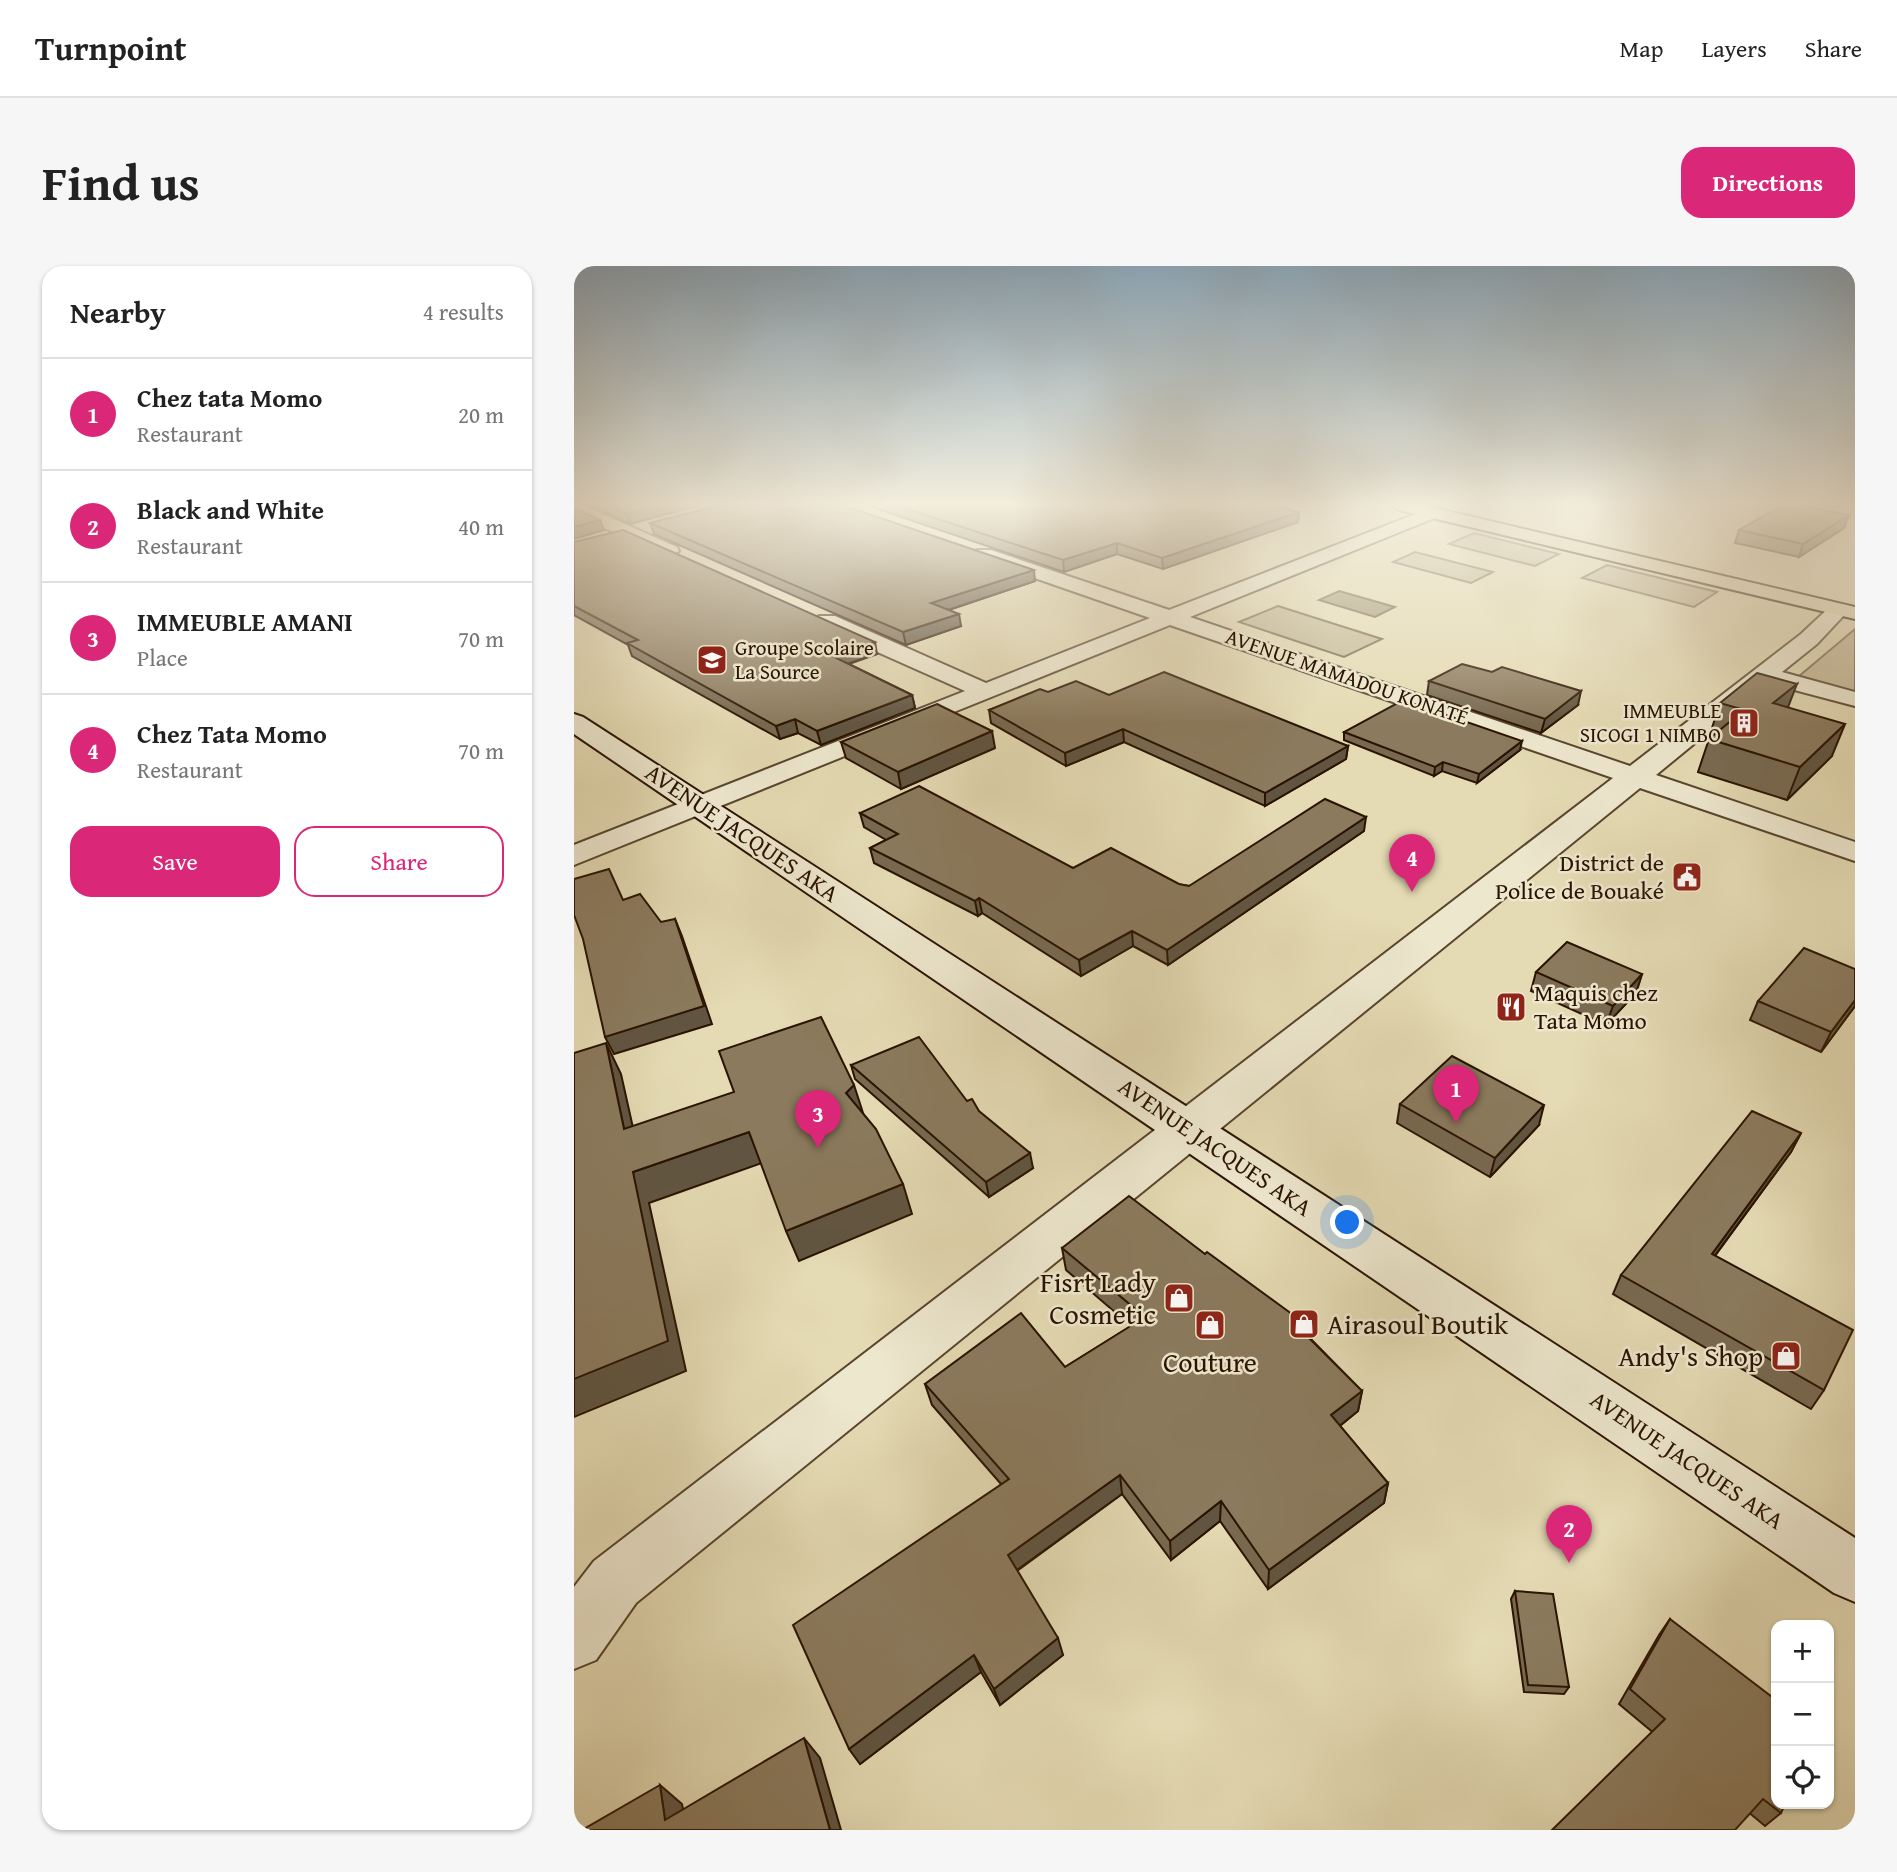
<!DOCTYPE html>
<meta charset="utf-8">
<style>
body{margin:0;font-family:"Gentium Book Plus",serif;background:#f6f6f6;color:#222}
.controls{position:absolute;right:21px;bottom:21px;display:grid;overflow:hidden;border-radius:14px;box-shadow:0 2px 5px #0004}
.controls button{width:63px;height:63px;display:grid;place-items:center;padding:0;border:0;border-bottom:2px solid #e0e0e0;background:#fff;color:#222;font:35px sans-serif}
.you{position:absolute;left:774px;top:957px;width:24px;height:24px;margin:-18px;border:5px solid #fff;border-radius:50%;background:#1a73e8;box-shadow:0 0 0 10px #1a73e833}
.badge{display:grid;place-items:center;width:46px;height:46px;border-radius:50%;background:#db2777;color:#fff;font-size:23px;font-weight:700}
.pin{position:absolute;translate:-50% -58px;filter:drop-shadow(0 2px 4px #0008)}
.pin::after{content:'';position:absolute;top:37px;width:24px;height:21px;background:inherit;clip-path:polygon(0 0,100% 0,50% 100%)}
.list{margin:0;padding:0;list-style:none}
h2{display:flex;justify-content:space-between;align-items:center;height:91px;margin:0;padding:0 28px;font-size:30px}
h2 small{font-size:23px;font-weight:400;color:#767676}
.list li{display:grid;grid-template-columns:46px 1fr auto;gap:21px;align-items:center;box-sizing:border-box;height:112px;padding:0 28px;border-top:2px solid #e0e0e0}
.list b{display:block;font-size:26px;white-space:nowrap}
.list p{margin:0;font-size:23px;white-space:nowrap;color:#767676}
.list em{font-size:23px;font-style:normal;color:#767676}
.actions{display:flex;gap:14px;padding:21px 28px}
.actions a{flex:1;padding:16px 0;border:2px solid #db2777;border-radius:21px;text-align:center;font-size:24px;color:#db2777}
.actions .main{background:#db2777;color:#fff}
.icon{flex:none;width:38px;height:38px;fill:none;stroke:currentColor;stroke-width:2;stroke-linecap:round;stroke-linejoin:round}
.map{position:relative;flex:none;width:1281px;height:1564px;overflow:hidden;border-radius:21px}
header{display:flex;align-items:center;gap:42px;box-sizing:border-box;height:98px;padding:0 35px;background:#fff;border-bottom:2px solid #e0e0e0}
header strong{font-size:33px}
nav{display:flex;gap:38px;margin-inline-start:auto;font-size:24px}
.intro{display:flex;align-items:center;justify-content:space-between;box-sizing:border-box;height:168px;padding:0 42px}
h1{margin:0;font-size:49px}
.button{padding:18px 32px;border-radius:21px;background:#db2777;color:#fff;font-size:24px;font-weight:700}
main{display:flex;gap:42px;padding:0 42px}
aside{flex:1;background:#fff;border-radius:21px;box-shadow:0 2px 5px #0004}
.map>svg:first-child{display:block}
.green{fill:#c4b895;stroke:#77664a;stroke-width:2}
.water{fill:#a59676;stroke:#746247;stroke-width:2}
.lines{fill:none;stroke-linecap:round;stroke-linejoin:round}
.street-casing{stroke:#58452d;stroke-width:4}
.secondary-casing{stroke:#2a1300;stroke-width:4}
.highway-casing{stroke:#2a1300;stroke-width:4}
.street{fill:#ede7ce;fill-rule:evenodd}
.secondary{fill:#ede7ce;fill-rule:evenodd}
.highway{fill:#e4dab3;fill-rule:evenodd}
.wall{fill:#786950;stroke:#2a1300;stroke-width:2}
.shaded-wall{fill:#615541;stroke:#2a1300;stroke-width:2}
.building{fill:#8b7a5d;stroke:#2a1300;stroke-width:2}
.labels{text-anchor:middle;stroke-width:5;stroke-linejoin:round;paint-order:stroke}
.far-poi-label{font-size:21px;fill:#2a1300;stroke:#ede7ce;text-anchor:start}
.far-street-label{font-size:21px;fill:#2a1300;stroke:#ede7ce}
.street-label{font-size:24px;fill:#2a1300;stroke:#ede7ce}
.poi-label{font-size:24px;fill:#2a1300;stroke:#ede7ce;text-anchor:end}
.near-poi-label{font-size:28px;fill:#2a1300;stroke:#ede7ce;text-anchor:end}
</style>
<header>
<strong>Turnpoint</strong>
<nav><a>Map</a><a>Layers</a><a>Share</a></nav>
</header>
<div class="intro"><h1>Find us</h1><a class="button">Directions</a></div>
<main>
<aside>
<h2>Nearby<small>4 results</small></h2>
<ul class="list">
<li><span class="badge">1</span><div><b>Chez tata Momo</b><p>Restaurant</p></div><em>20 m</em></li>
<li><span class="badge">2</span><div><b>Black and White</b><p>Restaurant</p></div><em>40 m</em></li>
<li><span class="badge">3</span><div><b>IMMEUBLE AMANI</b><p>Place</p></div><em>70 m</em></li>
<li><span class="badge">4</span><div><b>Chez Tata Momo</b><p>Restaurant</p></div><em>70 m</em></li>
</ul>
<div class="actions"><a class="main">Save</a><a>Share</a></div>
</aside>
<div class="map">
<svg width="1281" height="1564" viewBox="0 0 1281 1564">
<rect width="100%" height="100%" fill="#e4dab3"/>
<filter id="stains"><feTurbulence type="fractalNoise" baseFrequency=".00286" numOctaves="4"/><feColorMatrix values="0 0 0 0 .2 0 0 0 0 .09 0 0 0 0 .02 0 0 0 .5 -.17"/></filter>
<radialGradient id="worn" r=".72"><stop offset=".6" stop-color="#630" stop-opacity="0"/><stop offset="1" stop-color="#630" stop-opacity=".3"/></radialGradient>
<g class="green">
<path d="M900 267 985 288 961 300 875 278Z"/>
<path d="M841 286 919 306 897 317 819 296Z"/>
<path d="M1033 299 1143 326 1120 341 1008 312Z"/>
<path d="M704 340 808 373 770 391 665 356Z"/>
<path d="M1281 363V426L1224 411Z"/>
</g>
<path class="water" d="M765 325 821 341 801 351 745 334Z"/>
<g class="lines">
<g class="street-casing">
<g id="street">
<path d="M0 239H8L103 281 105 285 96 291 89 289 0 248Z"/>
<path d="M857 242 863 243 866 247 863 251 616 351 1056 500 1227 368 1258 339H1272L1276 343 1272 347 1243 378 1208 406 1281 426V440L1194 417 1082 509 1281 576V595L1066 522 62 1337 22 1394 0 1403V1321L20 1295 1039 512 596 359 0 599V579L391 425 245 360 242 355 245 350H261L412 417 576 352 403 292 401 288 403 284H417L595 344Z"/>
</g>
</g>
<g class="secondary-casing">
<path id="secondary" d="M0 448 9 451 1281 1272V1336L1260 1327 0 468Z"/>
</g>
<g class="highway-casing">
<path id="highway" d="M817 239H848L1281 341V353L825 244Z"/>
</g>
<use href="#street" class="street"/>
<use href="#secondary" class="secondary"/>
<use href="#highway" class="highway"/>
</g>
<g class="wall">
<path d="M15 239H126L56 258Z"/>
<path d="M292 239H705L703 240 725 246 724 256 589 303 543 288 490 306Z"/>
<path d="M1275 249 1270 262 1225 291 1161 277 1165 264Z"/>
<path d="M76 257 461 315 375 344 387 360 332 379 80 268Z"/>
<path d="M0 276 303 388 275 398 338 429 341 442 247 479 224 467 206 473 58 390 54 379 0 349Z"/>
<path d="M918 406 1004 439 967 467 853 429 855 415Z"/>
<path d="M474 426 535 429 774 480 772 493 691 540 550 476 492 500 417 457 415 444Z"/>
<path d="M1146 437 1214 441 1258 490 1213 534 1124 506 1135 473 1139 470 1136 468Z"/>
<path d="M770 466 946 484 903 517 868 505 860 510 770 474Z"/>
<path d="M267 476 421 482 327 523 272 492Z"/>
<path d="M286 547 499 602 615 620 790 565 594 699 559 680 507 710 408 647 404 650 300 597 296 582 312 574 290 561Z"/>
<path d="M1281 703V740L1247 786 1176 754 1184 735Z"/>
<path d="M962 706 1068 708 1062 727 1032 759 957 725Z"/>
<path d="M277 799 393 835 459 902 415 931 281 813Z"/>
<path d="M826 838 965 859 916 911 823 857Z"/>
<path d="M1227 867 1217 886 1141 990 1250 1124 1237 1143 1039 1028 1047 1009Z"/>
<path d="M488 982 736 1072 788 1125 784 1145 766 1160 814 1217 810 1237 694 1323 646 1255 597 1294 548 1228 443 1305 489 1389 426 1439 407 1406 286 1498 427 1218 358 1139 351 1118 491 1101 557 1060 492 1004Z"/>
<path d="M941 1325 995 1421 990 1428 950 1426 937 1333Z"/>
<path d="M1096 1353 1207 1547 1191 1560 1045 1438 1085 1369Z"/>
</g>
<g class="shaded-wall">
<path d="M84 239H126L56 258 53 248Z"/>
<path d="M725 246 724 256 589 303 588 292Z"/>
<path d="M1275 249 1270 262 1225 291 1229 278Z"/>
<path d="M26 254 30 264 0 273V261Z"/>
<path d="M543 277V288L490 306 489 294Z"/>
<path d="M460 304 461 315 359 349 357 337Z"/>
<path d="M385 348 387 360 332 379 329 366Z"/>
<path d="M301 376 303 388 261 402 258 390Z"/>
<path d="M1223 418 1211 449 1199 437Z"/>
<path d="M1007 425 1004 439 967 467 971 453Z"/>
<path d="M338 429 341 442 247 479 243 465Z"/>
<path d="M221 453 224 467 206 473 202 460Z"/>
<path d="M1271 458 1258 490 1213 534 1226 501Z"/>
<path d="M549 463 550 476 492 500 491 487Z"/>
<path d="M418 465 421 482 327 523 324 506Z"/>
<path d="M948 475 946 484 903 517 905 508Z"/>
<path d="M774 480 772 493 691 540V527Z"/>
<path d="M869 496 868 505 860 510 861 501Z"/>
<path d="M792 551 790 565 594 699 593 684Z"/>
<path d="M405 632 408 647 404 650 401 635Z"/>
<path d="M101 653 108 670 138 758 40 788 31 771Z"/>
<path d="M558 665 559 680 507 710 505 694Z"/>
<path d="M1068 708 1062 727 1032 759 1039 740Z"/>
<path d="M1281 734V740L1247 786 1257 766Z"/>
<path d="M32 777 47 808 66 893 50 863Z"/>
<path d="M280 819 290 850 272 827Z"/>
<path d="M970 839 965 859 916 911 921 892Z"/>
<path d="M175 866 188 897 75 937 112 1105 0 1151V1113L59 906Z"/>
<path d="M1227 867 1217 886 1128 1007 1138 988Z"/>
<path d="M456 887 459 902 415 931 412 916Z"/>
<path d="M329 918 338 948 225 995 212 965Z"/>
<path d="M737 1062 734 1083 731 1068Z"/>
<path d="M788 1125 784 1145 754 1169 757 1149Z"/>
<path d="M546 1209 548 1228 439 1307 434 1289Z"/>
<path d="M814 1217 810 1237 694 1323 695 1304Z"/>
<path d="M647 1235 646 1255 597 1294 596 1275Z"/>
<path d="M484 1372 489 1389 426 1439 420 1423Z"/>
<path d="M400 1389 407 1406 286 1498 275 1483Z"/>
<path d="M230 1472 246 1492 267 1564H256Z"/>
<path d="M86 1519 108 1538 113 1564 91 1554Z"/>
</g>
<g class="building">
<path d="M34 239H84L53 248Z"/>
<path d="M146 239H268L460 304 357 337 385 348 329 366 76 257Z"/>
<path d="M321 239H700L725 246 588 292 543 277 489 294Z"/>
<path d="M1209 239H1223L1275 249 1229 278 1165 264Z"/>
<path d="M0 242 26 254 0 261Z"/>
<path d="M49 264 301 376 258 390 338 429 243 465 221 453 202 460 53 377 64 374 0 340V276Z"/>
<path d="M888 398 918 406 928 401 1007 425 971 453 855 415Z"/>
<path d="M590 406 774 480 691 527 549 463 491 487 415 444 466 423 474 426 502 415 535 429Z"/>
<path d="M1183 407 1223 418 1199 437 1271 458 1226 501 1135 473 1170 444 1146 437Z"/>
<path d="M829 434 948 475 905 508 869 496 861 501 770 466Z"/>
<path d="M363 438 418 465 324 506 267 476Z"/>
<path d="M345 520 499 602 537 582 605 618 615 620 751 533 792 551 593 684 558 665 505 694 405 632 401 635 296 582 324 568 286 547Z"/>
<path d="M35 603 49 634 66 628 87 656 101 653 130 740 31 771 9 673 0 649V613Z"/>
<path d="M993 676 1068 708 1039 740 962 706Z"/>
<path d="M1230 682 1281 703V734L1257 766 1184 735Z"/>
<path d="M247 751 280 819 272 827 302 863 329 918 212 965 175 866 59 906 94 1075 0 1113V787L32 777 50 863 160 826 145 785Z"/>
<path d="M345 771 393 835 398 833 405 845 456 887 412 916 277 799Z"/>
<path d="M878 790 970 839 921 892 826 838Z"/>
<path d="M1178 845 1227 867 1138 988 1279 1064 1250 1124 1047 1009Z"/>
<path d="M555 930 631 988 633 986 737 1062 731 1068 788 1125 757 1149 814 1217 695 1304 647 1235 596 1275 546 1209 434 1289 484 1372 420 1423 400 1389 275 1483 219 1359 435 1213 351 1118 447 1047 491 1101 571 1051 488 982Z"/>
<path d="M941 1325 979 1328 995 1421 954 1419Z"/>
<path d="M1096 1353 1202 1434V1538H1211L1207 1547 1189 1533 1161 1564H978L1091 1453 1056 1423Z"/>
<path d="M230 1472 256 1564H8L86 1519 91 1554Z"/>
</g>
<linearGradient id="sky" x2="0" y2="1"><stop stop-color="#8da8ba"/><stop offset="0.52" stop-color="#f3eedd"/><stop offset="1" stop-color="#f3eedd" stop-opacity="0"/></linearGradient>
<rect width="1281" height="458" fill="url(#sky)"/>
<defs>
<g id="school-square" transform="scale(1.575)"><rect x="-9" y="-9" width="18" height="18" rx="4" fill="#8f2418" stroke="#ede7ce"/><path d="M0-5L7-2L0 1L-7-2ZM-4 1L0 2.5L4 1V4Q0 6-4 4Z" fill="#fff"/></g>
<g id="building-square" transform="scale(1.575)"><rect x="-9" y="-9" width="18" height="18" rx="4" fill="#8f2418" stroke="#ede7ce"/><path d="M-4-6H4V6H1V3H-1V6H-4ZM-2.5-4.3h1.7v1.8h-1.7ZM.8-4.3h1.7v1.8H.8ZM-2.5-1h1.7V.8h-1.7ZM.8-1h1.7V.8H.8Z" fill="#fff"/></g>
<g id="civic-square" transform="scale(1.575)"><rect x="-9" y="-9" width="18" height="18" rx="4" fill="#8f2418" stroke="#ede7ce"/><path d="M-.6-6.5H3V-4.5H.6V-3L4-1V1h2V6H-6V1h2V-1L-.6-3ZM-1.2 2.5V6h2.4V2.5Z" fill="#fff"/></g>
<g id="restaurant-square" transform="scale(1.575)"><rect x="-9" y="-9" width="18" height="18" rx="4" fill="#8f2418" stroke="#ede7ce"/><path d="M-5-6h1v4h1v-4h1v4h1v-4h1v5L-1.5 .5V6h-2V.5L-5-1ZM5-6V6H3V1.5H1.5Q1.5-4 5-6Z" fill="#fff"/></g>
<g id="shop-square" transform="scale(1.575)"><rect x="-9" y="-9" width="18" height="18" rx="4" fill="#8f2418" stroke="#ede7ce"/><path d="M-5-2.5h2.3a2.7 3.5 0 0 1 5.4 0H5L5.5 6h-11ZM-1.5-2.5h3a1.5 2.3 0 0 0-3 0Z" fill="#fff"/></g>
</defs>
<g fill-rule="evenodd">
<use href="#school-square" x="138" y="394"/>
<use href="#building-square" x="1170" y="457"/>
<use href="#civic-square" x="1113" y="611"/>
<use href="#restaurant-square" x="937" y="741"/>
<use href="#shop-square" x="605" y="1032"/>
<use href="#shop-square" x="730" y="1058"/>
<use href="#shop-square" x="636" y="1059"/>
<use href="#shop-square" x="1212" y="1090"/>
</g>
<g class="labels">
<g class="far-poi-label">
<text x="161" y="389">Groupe Scolaire<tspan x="161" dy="24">La Source</tspan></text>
<text x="1147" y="452" text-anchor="end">IMMEUBLE<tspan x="1147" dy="24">SICOGI 1 NIMBO</tspan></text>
</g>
<g class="far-street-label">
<text transform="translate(773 411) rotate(19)" y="7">AVENUE MAMADOU KONATÉ</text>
</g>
<g class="street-label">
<text transform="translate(168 567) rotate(34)" y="8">AVENUE JACQUES AKA</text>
<text transform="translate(641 881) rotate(34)" y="8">AVENUE JACQUES AKA</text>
<text transform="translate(1113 1194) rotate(34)" y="8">AVENUE JACQUES AKA</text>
</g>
<g class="poi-label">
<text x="1090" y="605">District de<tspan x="1090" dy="28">Police de Bouaké</tspan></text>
<text x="960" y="735" text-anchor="start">Maquis chez<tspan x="960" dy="28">Tata Momo</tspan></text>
</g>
<g class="near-poi-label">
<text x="582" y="1026">Fisrt Lady<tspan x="582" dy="32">Cosmetic</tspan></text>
<text x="753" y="1068" text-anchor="start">Airasoul Boutik</text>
<text x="1189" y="1100">Andy's Shop</text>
<text x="636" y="1106" text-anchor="middle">Couture</text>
</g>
</g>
<rect width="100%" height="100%" filter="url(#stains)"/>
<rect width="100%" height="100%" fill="url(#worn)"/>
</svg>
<div class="controls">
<button>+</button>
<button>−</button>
<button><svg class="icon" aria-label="locate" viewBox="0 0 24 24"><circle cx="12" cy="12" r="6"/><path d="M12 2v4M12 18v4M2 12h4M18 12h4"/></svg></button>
</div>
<div class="you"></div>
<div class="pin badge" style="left:882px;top:857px">1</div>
<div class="pin badge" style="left:995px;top:1297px">2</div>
<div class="pin badge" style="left:244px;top:882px">3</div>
<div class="pin badge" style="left:838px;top:626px">4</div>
</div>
</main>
